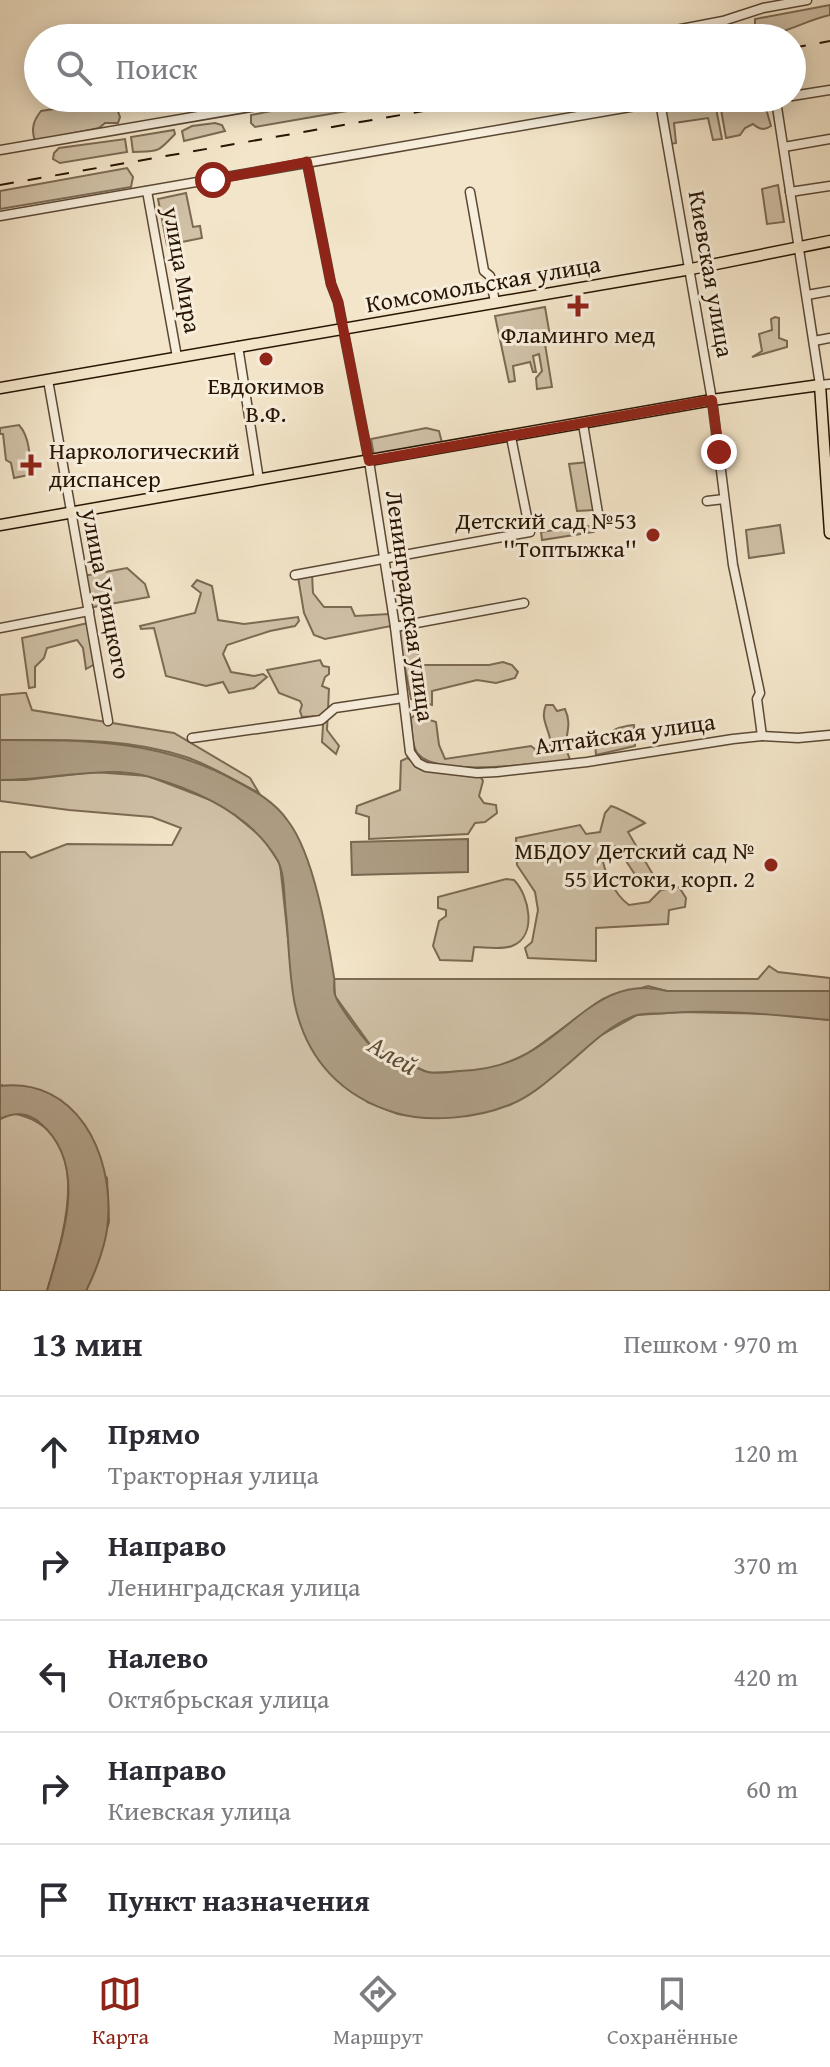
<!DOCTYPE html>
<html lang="ru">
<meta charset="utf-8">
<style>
body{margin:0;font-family:"Gentium Book Plus",serif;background:#f2f2f3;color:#2b2b33}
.stop{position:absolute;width:24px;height:24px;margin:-18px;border:6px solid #8f2418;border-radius:50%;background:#fff}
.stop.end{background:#8f2418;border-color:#fff;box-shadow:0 2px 8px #0008}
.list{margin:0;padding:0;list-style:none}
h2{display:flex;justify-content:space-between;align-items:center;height:104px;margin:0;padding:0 32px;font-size:34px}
h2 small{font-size:26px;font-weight:400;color:#7c7c81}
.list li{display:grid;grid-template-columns:52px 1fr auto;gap:24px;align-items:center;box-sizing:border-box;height:112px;padding:0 32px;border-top:2px solid #e1e1e2}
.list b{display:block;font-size:30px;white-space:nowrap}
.list p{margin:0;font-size:26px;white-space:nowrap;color:#7c7c81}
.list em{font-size:26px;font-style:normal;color:#7c7c81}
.icon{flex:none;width:44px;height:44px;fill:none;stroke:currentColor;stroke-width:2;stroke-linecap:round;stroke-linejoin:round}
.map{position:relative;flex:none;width:830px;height:1291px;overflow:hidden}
.search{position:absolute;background:#fff;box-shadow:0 4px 20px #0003;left:24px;right:24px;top:24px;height:88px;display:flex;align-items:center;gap:20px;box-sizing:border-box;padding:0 28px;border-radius:44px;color:#7c7c81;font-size:30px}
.sheet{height:664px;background:#fff}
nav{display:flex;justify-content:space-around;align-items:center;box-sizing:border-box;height:112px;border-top:2px solid #e1e1e2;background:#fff;font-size:22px;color:#7c7c81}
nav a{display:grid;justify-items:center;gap:4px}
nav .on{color:#8f2418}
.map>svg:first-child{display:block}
.green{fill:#d0c1a7;stroke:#7c6a54;stroke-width:2}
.water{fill:#ae9e85;stroke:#786751;stroke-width:2}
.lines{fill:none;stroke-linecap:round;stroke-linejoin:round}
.minor-casing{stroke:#5b4834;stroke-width:11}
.major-casing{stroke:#281402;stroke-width:13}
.minor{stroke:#f7eedc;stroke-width:8}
.major{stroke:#f3e5c9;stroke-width:10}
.rail{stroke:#281402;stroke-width:2;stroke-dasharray:14 14;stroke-linecap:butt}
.route{stroke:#8f2418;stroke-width:10}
.poi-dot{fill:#8f2418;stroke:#f7eedc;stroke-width:3}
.labels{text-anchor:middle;stroke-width:6;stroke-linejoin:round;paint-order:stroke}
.street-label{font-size:24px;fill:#281402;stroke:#f7eedc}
.poi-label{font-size:24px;fill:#281402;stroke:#f7eedc}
.water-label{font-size:26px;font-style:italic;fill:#5e4b36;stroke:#f7eedc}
</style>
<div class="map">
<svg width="830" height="1291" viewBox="0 0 830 1291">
<rect width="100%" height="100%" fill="#f3e5c9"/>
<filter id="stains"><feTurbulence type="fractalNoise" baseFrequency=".0025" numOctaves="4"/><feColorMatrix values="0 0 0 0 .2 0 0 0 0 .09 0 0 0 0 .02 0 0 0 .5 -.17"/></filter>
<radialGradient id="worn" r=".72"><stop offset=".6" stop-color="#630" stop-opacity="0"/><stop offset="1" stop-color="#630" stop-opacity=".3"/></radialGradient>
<g class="green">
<path d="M830 5V15C806 20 786 34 760 36L755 26V19Z"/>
<path d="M71 98H113L120 117 118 123H105L99 128 35 141C31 129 33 121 41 111L54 109 70 102Z"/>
<path d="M336 98H366L367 102 364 108 255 127 251 123V115Z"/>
<path d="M714 98 722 139 713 140 708 118 674 123 676 143 670 144 664 111 667 107Z"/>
<path d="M719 98H763L771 126C764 131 759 129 753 124L745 128 740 135 726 138Z"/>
<path d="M215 123 222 125 225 131 184 141 182 131 192 126Z"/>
<path d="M174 130 175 134C157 153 160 151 133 152L131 137Z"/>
<path d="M125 139 127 152 60 163 53 159 54 153 59 148Z"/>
<path d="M127 168 133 177 131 187 0 209V191Z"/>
<path d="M778 185 784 222 767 224 762 189Z"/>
<path d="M186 193 193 227 200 226 202 238 167 245 158 199Z"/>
<path d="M545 307 551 342 545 344 552 387 537 389 536 378 542 371 539 354 533 356 536 372H533L530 362 513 366 515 381 509 382 495 316Z"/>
<path d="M775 317 779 318V338L787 341V347L752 357 762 351 759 334 772 330 771 319Z"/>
<path d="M19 425C30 437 30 457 30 472L28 475 14 478 11 463 6 460 3 434H0V428Z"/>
<path d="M426 428 439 431 442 443 374 456 371 439Z"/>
<path d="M588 462 595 510 577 511 569 464Z"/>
<path d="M780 525 784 553 749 558 746 530Z"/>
<path d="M581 526H588L593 532 542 540 541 532Z"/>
<path d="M127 568 145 584 149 597 88 608 83 576Z"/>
<path d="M312 574 313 593 324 607H351L355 616 389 614 391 626 325 639 314 635 304 613 298 577Z"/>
<path d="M197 580 212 586 218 620 244 624 298 617 299 621 295 626 270 631 227 645 223 654 231 672 254 676 263 674 267 677 254 688 229 693 223 682 206 686 166 676 154 628 141 629 140 626 195 613 201 593 192 586Z"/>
<path d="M88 623 95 664 86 669 83 648 77 640 47 648 44 658 35 667V687L29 688 22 638Z"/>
<path d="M406 628 414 634 420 665H489L503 662 512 665 518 672 515 678 496 683 477 680 432 691V705L411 699 398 632Z"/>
<path d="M320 660 323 666 329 667V674L325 677 322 686 329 689 327 730 339 746 336 754 322 742 323 725 320 716 302 717 300 711 302 705 300 701 279 693 267 670Z"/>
<path d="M23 693H26L32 710 174 733 250 778 259 793C236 781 212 766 186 757 126 737 62 740 0 740V695Z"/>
<path d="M546 705H553L557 711 565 709C572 725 566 732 566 746 566 751 569 756 570 760 540 763 438 778 418 754 411 745 412 728 411 718L415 715 436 722 439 745 445 759 531 746 540 753 549 750C555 734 538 722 546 705Z"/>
<path d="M634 725 635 746 596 755 595 743 602 742C612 729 617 727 634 725Z"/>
<path d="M407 758 424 767 480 776 483 781 479 796 484 803 496 805 497 813 485 822 475 823 468 834 369 839V817L356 813 357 806 400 790 401 761Z"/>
<path d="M94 772 148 776 221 804 263 838 280 864 295 1004 367 1102 398 1114 429 1118 471 1115 510 1105 569 1063 598 1037 637 1015 681 1012 772 1014 830 1020V1291H86L109 1222 107 1178 2 1085 0 1086V852H25L31 858 67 844 172 845 181 828 152 817 69 810 0 801V780H25Z"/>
<path d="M611 806C616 807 641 820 645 823L628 832 655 878 642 885 616 846 607 848 602 854C603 871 615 895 629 905L649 902 661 890 679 887 686 898 685 907 669 910 668 924 596 928V961L528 958 525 948 532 942 538 910 535 892 517 865 516 838 580 825 586 834 600 832 605 813Z"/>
<path d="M506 879 514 880C529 895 538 936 512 946 502 950 484 947 474 947L472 961 440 960 433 946 439 921 446 916V910L438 908V897Z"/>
<path d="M769 966 778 972 830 978V991H667L648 986 603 999 526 1055 488 1070 429 1073 371 1046 335 996 334 979H758Z"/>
<path d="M12 1113C98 1130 64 1233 47 1291H0V1119Z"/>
</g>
<g class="water">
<path d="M0 740C84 740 160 739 236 781 255 791 275 802 288 821 314 855 327 934 334 977 335 983 333 990 335 995 338 1005 362 1037 370 1045 380 1055 410 1065 424 1071 435 1075 449 1072 460 1071 483 1070 504 1066 524 1055 573 1030 604 974 667 991H830V1020C776 1015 721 1009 667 1013 658 1014 646 1013 637 1015 610 1024 589 1046 568 1064 551 1078 531 1097 509 1105 477 1118 429 1123 396 1113 342 1097 307 1060 295 1005 289 976 289 944 286 914 284 899 285 875 278 861 252 815 199 791 150 777 104 764 48 781 0 780Z"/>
<path d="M468 839V872L352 875 351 842Z"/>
<path d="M0 1086C77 1077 113 1154 108 1220 107 1242 96 1271 86 1291H47C62 1238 90 1165 40 1123 28 1112 13 1112 0 1119Z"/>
</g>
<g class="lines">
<g class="minor-casing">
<g id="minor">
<path d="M634 38 723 21 763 8 807 0"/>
<path d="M792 96 830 90"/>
<path d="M773 98 777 107 820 385 830 384"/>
<path d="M660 102 712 400 733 565 760 693 757 699 762 736"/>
<path d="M784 147 830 139"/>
<path d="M0 150 303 98"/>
<path d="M307 162 331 284 338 302 369 461 395 627 410 752 418 763 426 767 477 773 497 772 587 762 733 739 762 736 798 738 830 735"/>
<path d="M147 191 177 357"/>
<path d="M470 192 484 271 490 276 495 302"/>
<path d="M790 192 830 186"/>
<path d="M0 216 682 98"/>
<path d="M807 295 830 291"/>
<path d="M814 341 830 338"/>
<path d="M238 346 259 480"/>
<path d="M48 380 108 721"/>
<path d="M583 424 598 513"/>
<path d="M707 501 724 499"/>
<path d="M295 575 530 532 511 437"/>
<path d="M395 627 524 603"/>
<path d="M0 628 89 611"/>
<path d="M192 738 321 720 335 708 403 698"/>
</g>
</g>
<g class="major-casing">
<g id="major">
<path d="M0 388 691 269 830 241"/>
<path d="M0 525 712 400 820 385 830 533"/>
</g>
</g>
<use href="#minor" class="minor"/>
<use href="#major" class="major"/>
<g class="rail">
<path d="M792 48 830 41"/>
<path d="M0 185 498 98"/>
</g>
</g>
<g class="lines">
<path class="route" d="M213 180 307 162 331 284 338 302 369 461 712 400 719 452"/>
</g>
<g class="poi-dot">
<path d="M574 294h8v8h8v8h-8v8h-8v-8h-8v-8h8z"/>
<circle cx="266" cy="359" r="8"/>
<path d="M27 453h8v8h8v8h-8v8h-8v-8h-8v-8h8z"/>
<circle cx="653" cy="535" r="8"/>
<circle cx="771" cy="865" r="8"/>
</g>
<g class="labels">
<g class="street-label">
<text transform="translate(182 270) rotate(80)" y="8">улица Мира</text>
<text transform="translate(711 274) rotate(80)" y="8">Киевская улица</text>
<text transform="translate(483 284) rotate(-10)" y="8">Комсомольская улица</text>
<text transform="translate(106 594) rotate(79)" y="8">улица Урицкого</text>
<text transform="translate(410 606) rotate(82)" y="8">Ленинградская улица</text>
<text transform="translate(625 734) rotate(-8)" y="8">Алтайская улица</text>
</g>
<g class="poi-label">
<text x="578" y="343">Фламинго мед</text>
<text x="266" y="394">Евдокимов<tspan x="266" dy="28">В.Ф.</tspan></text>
<text x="49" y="459" text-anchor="start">Наркологический<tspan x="49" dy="28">диспансер</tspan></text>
<text x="637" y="529" text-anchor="end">Детский сад №53<tspan x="637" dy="28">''Топтыжка''</tspan></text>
<text x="755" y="859" text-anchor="end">МБДОУ Детский сад №<tspan x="755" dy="28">55 Истоки, корп. 2</tspan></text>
</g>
<g class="water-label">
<text transform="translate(393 1055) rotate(30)" y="9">Алей</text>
</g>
</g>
<rect width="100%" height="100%" filter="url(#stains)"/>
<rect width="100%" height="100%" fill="url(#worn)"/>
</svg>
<div class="stop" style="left:213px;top:180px"></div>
<div class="stop end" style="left:719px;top:452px"></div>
<div class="search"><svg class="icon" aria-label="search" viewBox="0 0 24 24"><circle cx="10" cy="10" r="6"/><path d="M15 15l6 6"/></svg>Поиск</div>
</div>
<section class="sheet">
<h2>13 мин<small>Пешком · 970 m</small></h2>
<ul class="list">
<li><svg class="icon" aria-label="ahead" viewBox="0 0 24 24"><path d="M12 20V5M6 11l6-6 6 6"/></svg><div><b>Прямо</b><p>Тракторная улица</p></div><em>120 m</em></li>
<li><svg class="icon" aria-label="right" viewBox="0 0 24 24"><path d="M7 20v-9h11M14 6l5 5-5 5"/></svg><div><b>Направо</b><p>Ленинградская улица</p></div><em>370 m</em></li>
<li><svg class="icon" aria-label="left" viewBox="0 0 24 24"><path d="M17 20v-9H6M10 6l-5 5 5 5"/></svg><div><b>Налево</b><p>Октябрьская улица</p></div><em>420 m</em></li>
<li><svg class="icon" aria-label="right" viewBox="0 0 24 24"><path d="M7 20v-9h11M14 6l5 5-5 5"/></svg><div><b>Направо</b><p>Киевская улица</p></div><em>60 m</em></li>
<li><svg class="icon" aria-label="arrive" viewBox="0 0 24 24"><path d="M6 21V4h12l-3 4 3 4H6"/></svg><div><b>Пункт назначения</b></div></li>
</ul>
</section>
<nav>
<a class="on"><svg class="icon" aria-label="map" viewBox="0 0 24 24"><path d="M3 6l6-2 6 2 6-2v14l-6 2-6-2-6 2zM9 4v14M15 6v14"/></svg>Карта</a>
<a><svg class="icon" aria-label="directions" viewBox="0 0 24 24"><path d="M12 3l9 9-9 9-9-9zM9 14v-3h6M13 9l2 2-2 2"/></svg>Маршрут</a>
<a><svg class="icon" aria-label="saved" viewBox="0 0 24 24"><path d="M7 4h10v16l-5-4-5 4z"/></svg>Сохранённые</a>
</nav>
